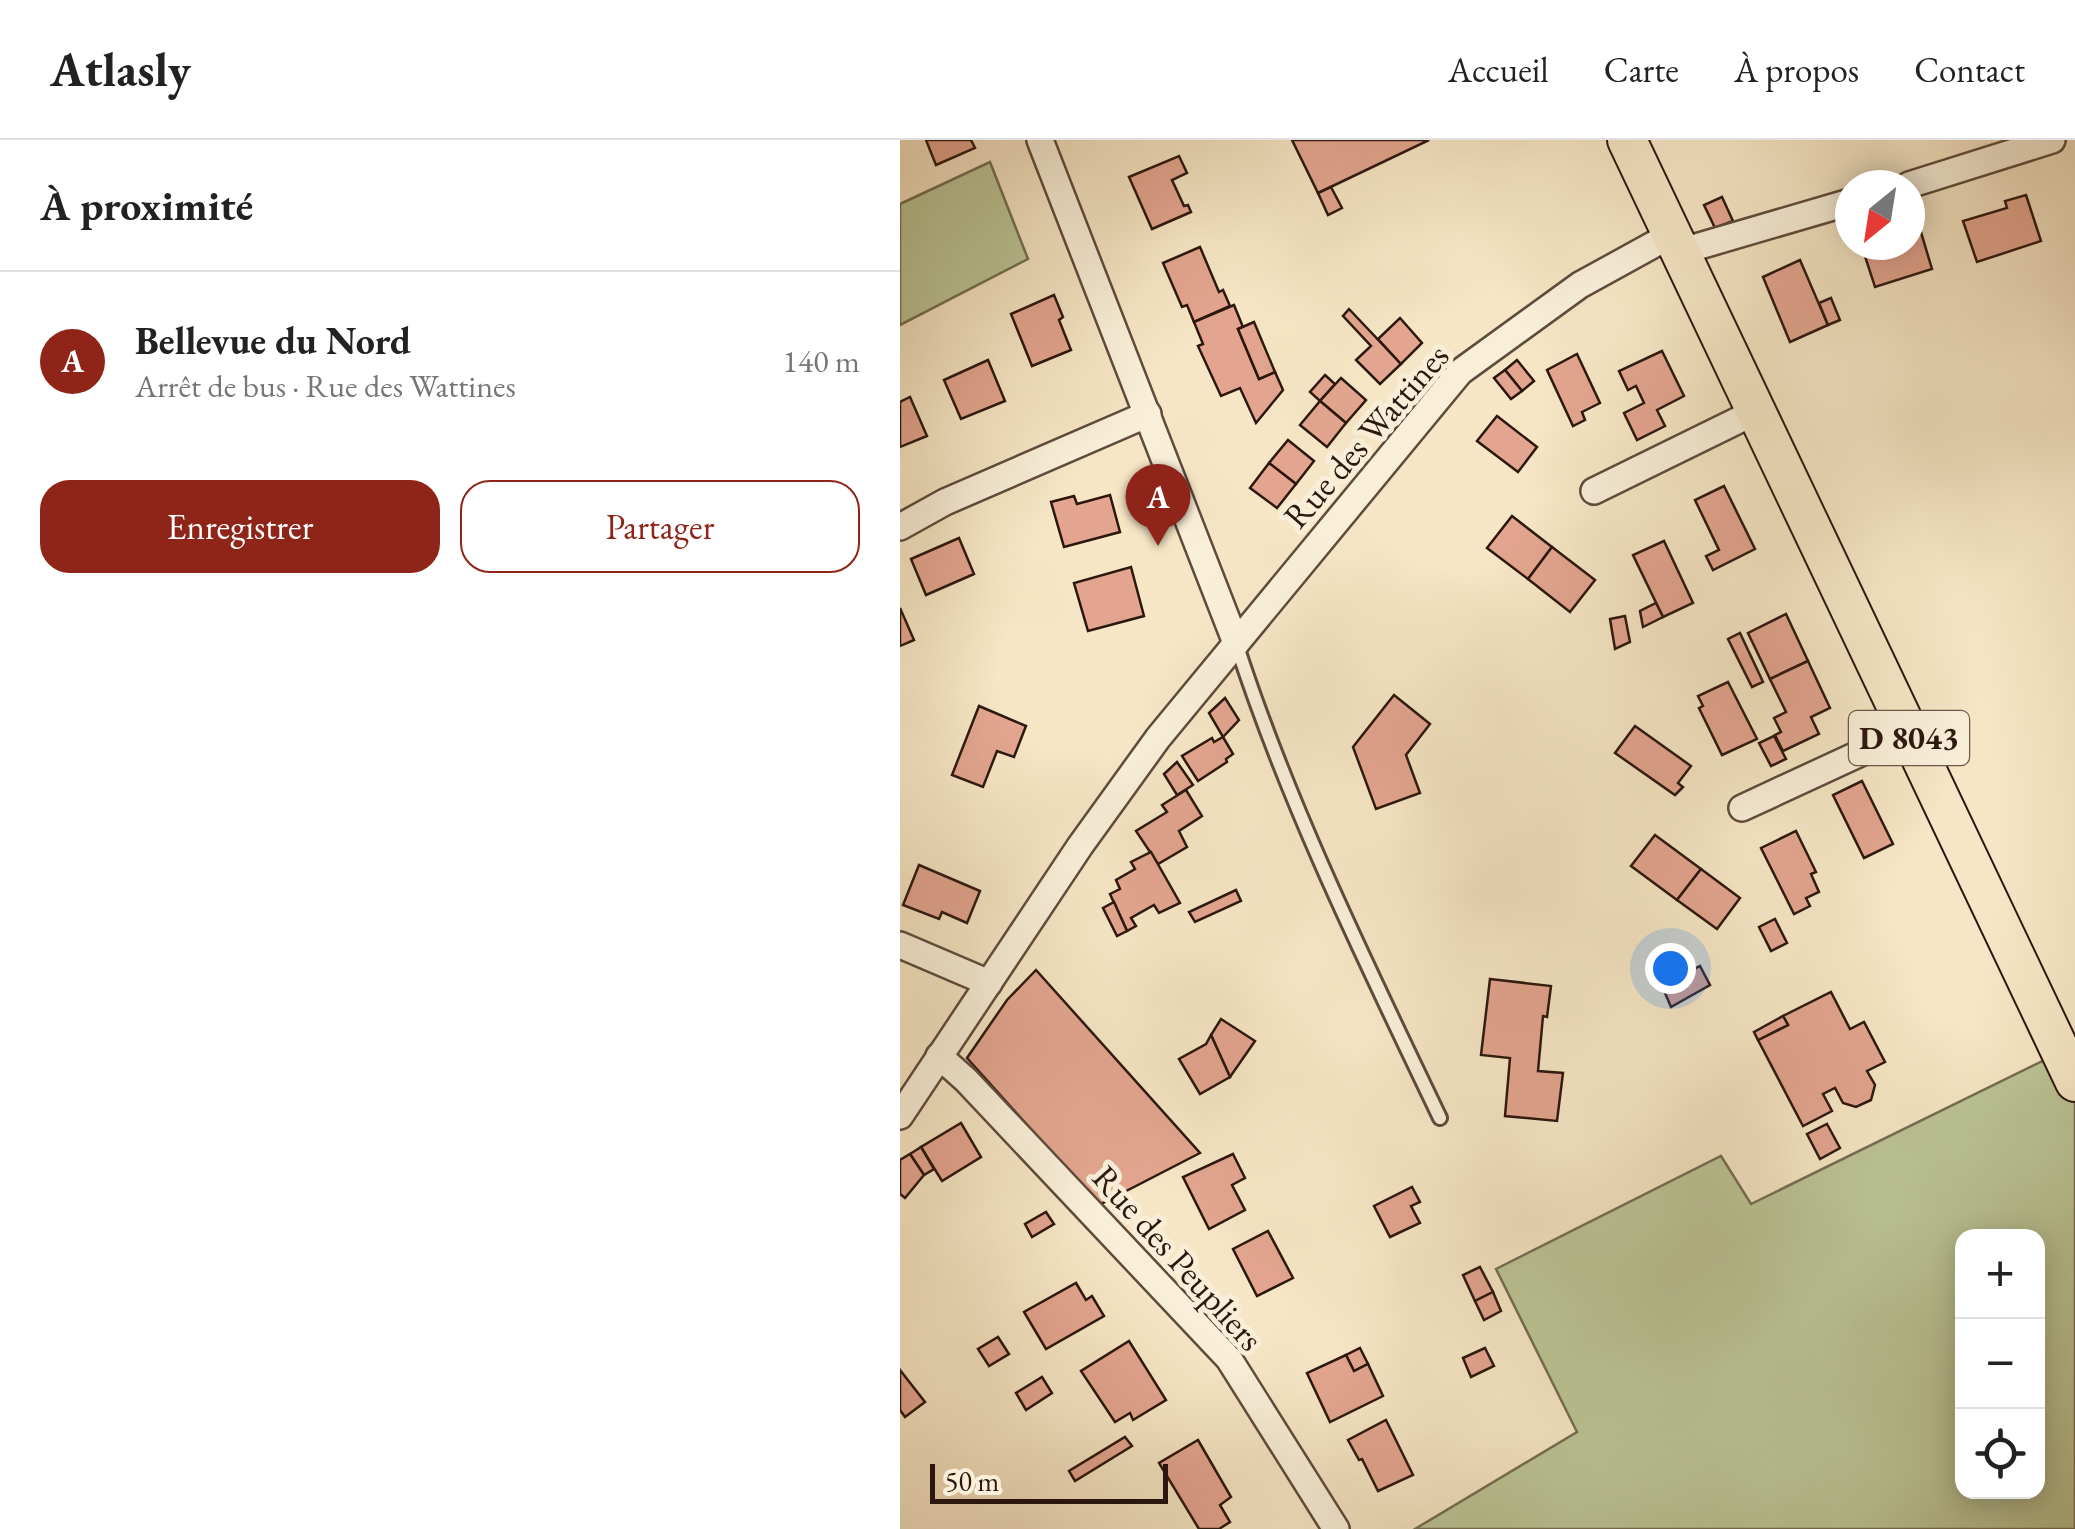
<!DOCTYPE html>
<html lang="fr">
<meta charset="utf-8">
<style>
body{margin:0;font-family:"EB Garamond",serif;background:#f2f2f2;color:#222}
.controls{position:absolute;right:30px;bottom:30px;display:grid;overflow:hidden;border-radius:20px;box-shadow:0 5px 25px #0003}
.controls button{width:90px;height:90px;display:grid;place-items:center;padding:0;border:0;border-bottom:2px solid #e0e0e0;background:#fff;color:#222;font:50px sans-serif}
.compass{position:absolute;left:935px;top:30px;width:90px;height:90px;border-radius:50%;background:#fff;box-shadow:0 5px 25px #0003;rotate:210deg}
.scale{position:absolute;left:30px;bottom:25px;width:238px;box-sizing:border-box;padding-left:10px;border:5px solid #2c170e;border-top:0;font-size:28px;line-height:35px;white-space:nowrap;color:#2c170e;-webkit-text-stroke:8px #f9efd9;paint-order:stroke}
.you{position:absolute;left:770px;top:828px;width:35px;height:35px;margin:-25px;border:8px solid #fff;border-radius:50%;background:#1a73e8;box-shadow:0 0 0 15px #1a73e833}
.badge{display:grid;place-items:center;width:65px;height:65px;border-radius:50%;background:#8f2418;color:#fff;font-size:32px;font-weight:700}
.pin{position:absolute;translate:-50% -82px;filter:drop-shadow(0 2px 5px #0008)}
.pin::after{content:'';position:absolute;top:52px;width:35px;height:30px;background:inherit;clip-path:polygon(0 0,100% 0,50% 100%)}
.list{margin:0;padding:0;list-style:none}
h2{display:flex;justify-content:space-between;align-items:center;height:130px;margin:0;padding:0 40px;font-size:42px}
h2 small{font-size:32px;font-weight:400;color:#767676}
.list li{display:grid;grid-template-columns:65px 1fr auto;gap:30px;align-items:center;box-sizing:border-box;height:180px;padding:0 40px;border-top:2px solid #e0e0e0}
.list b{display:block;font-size:38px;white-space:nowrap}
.list p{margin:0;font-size:32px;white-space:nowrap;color:#767676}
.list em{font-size:32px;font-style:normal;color:#767676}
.actions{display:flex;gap:20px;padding:30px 40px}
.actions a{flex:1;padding:22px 0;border:2px solid #8f2418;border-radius:30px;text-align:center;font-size:35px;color:#8f2418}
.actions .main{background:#8f2418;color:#fff}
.icon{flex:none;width:55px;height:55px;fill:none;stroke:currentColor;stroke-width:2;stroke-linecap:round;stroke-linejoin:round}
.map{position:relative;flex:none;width:1175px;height:1389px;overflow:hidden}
header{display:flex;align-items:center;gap:60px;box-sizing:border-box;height:140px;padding:0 50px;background:#fff;border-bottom:2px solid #e0e0e0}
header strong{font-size:48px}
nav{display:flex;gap:55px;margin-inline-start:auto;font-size:35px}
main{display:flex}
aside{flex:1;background:#fff}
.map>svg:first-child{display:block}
.green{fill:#bbc596;stroke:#746e52;stroke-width:2.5;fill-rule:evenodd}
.building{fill:#e3a58f;stroke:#2c170e;stroke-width:2.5}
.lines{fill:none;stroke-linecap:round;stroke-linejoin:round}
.lane-casing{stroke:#5e4b3c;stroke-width:18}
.street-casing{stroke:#5e4b3c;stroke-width:30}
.primary-casing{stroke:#2c170e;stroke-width:42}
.lane{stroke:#f9efd9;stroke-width:12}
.street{stroke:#f9efd9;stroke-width:25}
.primary{stroke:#f6e6c5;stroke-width:38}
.labels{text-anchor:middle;stroke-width:10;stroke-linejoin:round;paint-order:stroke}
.shield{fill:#f9efd9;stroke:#6a584b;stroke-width:2.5}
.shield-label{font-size:32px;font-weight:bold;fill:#2c170e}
.street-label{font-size:35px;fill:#2c170e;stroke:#f9efd9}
</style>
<header>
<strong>Atlasly</strong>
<nav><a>Accueil</a><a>Carte</a><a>À propos</a><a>Contact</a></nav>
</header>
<main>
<aside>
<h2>À proximité<small></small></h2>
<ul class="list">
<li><span class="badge">A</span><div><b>Bellevue du Nord</b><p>Arrêt de bus · Rue des Wattines</p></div><em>140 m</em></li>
</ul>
<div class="actions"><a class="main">Enregistrer</a><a>Partager</a></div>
</aside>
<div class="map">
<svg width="1175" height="1389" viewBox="0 0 1175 1389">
<rect width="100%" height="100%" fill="#f6e6c5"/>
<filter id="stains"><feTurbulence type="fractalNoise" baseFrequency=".002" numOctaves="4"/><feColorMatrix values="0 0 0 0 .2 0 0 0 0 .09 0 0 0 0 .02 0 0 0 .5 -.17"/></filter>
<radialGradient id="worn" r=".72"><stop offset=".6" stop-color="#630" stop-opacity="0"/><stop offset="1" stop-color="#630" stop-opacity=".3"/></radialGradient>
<g class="green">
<path d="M90 22 128 119 0 185V64Z"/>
<path d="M1175 905V1389H515L677 1292 596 1129 821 1016 851 1064ZM1062 1096H1138V1352H1062Z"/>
</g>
<g class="building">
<path d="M26 0H71L75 8 36 25Z"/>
<path d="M392 0H529L418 53Z"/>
<path d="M279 16 287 33 272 40 284 66 288 65 291 72 252 89 229 37Z"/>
<path d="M431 47 442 68 428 75 418 53Z"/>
<path d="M1126 55 1141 101 1077 122 1063 81 1107 68 1105 61Z"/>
<path d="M822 57 833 81 815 88 804 65Z"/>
<path d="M1010 85 1020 89 1032 129 975 147 962 107 1010 105Z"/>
<path d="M300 107 319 152 323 150 330 166 294 182 287 165 282 167 263 123Z"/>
<path d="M900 120 928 185 890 202 863 137Z"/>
<path d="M154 155 163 177 159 180 171 210 132 226 111 174Z"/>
<path d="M931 158 940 180 928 185 919 163Z"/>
<path d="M334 165 343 187 338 189 359 239 375 232 383 250 356 283 340 248 321 256 298 206 303 204 294 182Z"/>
<path d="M449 169 501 224 480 244 456 220 471 206 443 176Z"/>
<path d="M500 178 522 203 501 224 478 199Z"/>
<path d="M354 182 375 232 359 239 338 189Z"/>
<path d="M762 211 784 256 757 270 765 286 737 300 724 273 744 263 736 246 728 250 719 231Z"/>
<path d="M677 214 700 263 682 272 685 280 673 286 647 230Z"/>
<path d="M88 220 105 261 61 279 44 240Z"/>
<path d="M617 220 634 241 622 251 605 230Z"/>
<path d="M605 230 622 251 611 259 594 238Z"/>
<path d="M425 235 435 244 420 261 410 252Z"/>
<path d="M441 238 466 260 446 283 420 261Z"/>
<path d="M10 257 27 296 0 307V262Z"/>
<path d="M420 261 446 283 427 307 400 285Z"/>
<path d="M597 276 637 307 618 332 577 301Z"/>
<path d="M388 300 414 321 396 344 369 323Z"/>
<path d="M369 323 396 344 377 368 350 348Z"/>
<path d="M824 346 855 409 813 430 806 416 819 410 795 360Z"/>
<path d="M210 355 220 392 164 407 151 362 174 356 177 364Z"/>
<path d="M612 376 652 407 628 439 587 408Z"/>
<path d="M59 398 74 434 26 455 11 419Z"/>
<path d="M764 401 793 463 763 477 733 415Z"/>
<path d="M652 407 695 440 670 472 628 439Z"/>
<path d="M231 427 244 476 188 491 174 443Z"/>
<path d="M756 463 763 477 743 487 740 471Z"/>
<path d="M0 468 14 500 0 506Z"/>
<path d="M886 474 908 521 870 539 848 493Z"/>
<path d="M725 476 730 502 715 509 710 479Z"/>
<path d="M840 493 863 542 852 547 828 499Z"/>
<path d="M908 521 930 568 911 577 919 594 883 611 875 595 881 592 874 578 886 572 870 539Z"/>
<path d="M828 542 857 599 822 615 799 568 803 566 798 556Z"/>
<path d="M494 555 530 584 506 615 520 653 476 669 453 607Z"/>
<path d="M325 558 339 580 323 597 309 573Z"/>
<path d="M79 566 126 586 114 617 97 611 83 647 52 635Z"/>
<path d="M735 586 791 626 778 643 783 647 775 655 715 613Z"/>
<path d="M874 596 886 619 871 626 859 603Z"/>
<path d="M323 597 333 614 326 619 327 622 298 641 282 616 312 598 314 602Z"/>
<path d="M277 622 293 645 277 655 264 634Z"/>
<path d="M962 641 993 704 964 718 933 655Z"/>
<path d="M286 650 302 676 279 691 287 707 258 724 236 691 267 672 262 665Z"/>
<path d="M896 691 916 732 911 734 919 752 906 758 910 766 894 774 861 708Z"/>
<path d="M755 695 801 729 777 760 731 726Z"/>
<path d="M251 712 280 763 259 773 254 765 231 778 236 786 227 791 210 754 220 749 216 740 235 729 231 722Z"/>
<path d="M19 725 80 751 67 783 42 772 39 779 3 765Z"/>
<path d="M801 729 840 758 817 789 777 760Z"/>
<path d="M336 750 341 761 295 782 289 772Z"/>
<path d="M214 762 227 791 217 796 203 768Z"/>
<path d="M875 779 887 803 871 811 859 787Z"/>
<path d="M800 826 810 845 771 867 762 846Z"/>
<path d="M136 830 300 1013 199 1065 67 918 107 860Z"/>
<path d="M590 839 651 846 647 877 643 876 638 931 663 933 657 981 605 976 610 918 581 915Z"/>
<path d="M931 852 950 889 964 882 985 922 967 931 975 945 971 960 956 967 943 963 935 948 923 954 932 971 903 986 858 900 888 885 883 876Z"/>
<path d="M883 876 888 885 858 900 854 892Z"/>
<path d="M321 879 355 901 330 937 311 895Z"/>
<path d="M311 895 330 937 300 954 279 919 306 904Z"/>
<path d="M61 983 81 1017 42 1041 21 1007Z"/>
<path d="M927 984 940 1008 920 1019 907 994Z"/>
<path d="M21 1007 34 1029 24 1035 10 1014Z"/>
<path d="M10 1014 24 1035 5 1058 0 1054V1020Z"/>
<path d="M333 1014 345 1038 332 1045 345 1070 309 1089 283 1037Z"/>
<path d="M512 1047 520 1062 511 1066 520 1083 490 1097 474 1066Z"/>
<path d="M146 1072 154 1084 132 1097 125 1084Z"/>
<path d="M368 1091 393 1138 357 1156 333 1109Z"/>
<path d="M580 1127 593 1152 575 1161 563 1135Z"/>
<path d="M176 1143 186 1160 192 1156 204 1176 146 1209 124 1172Z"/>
<path d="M593 1152 601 1171 584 1180 575 1161Z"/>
<path d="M98 1197 109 1214 89 1226 78 1209Z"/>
<path d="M229 1201 266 1260 233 1280 230 1273 215 1282 181 1231Z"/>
<path d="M460 1208 468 1224 454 1231 446 1215Z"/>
<path d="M585 1208 594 1226 571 1237 563 1218Z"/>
<path d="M446 1215 454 1231 468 1224 483 1256 430 1282 407 1233Z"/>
<path d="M0 1230 25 1262 5 1277 0 1270Z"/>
<path d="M142 1237 152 1253 126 1270 116 1253Z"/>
<path d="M486 1280 513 1335 478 1351 462 1319 459 1320 448 1300Z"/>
<path d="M225 1297 232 1306 175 1341 169 1331Z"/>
<path d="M298 1300 331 1357 320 1365 330 1382 319 1389H299L259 1323Z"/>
</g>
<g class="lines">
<g class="lane-casing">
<path id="lane" d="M336 503C389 667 466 823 540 978"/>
</g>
<g class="street-casing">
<g id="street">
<path d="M140 0 336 503"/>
<path d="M1009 45 1152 0"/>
<path d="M779 112 950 62"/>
<path d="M694 351 857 271"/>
<path d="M0 387 45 362 248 274"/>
<path d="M842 668 1006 592"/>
<path d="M0 805 89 843"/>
<path d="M39 916 66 940 329 1219 436 1389"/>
<path d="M0 976 180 706 258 598 560 232 680 145 771 95"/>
</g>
</g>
<g class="primary-casing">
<path id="primary" d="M727 0 1175 942"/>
</g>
<use href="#lane" class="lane"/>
<use href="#street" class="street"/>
<use href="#primary" class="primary"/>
</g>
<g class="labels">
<rect class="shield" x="949" y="571" width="120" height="54" rx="8"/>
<g class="shield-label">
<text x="1009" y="609">D 8043</text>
</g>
<g class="street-label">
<text transform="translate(466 296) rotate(-49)" y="12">Rue des Wattines</text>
<text transform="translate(278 1118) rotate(48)" y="12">Rue des Peupliers</text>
</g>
</g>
<rect width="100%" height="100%" filter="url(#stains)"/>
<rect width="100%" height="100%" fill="url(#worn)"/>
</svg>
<div class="controls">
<button>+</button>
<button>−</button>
<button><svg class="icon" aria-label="locate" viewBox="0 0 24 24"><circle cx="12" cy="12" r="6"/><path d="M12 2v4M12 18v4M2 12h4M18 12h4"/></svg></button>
</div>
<svg class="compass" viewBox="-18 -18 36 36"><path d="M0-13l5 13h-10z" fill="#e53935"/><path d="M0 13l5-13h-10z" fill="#767676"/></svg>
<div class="scale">50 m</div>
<div class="you"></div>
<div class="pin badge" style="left:258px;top:406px">A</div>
</div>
</main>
